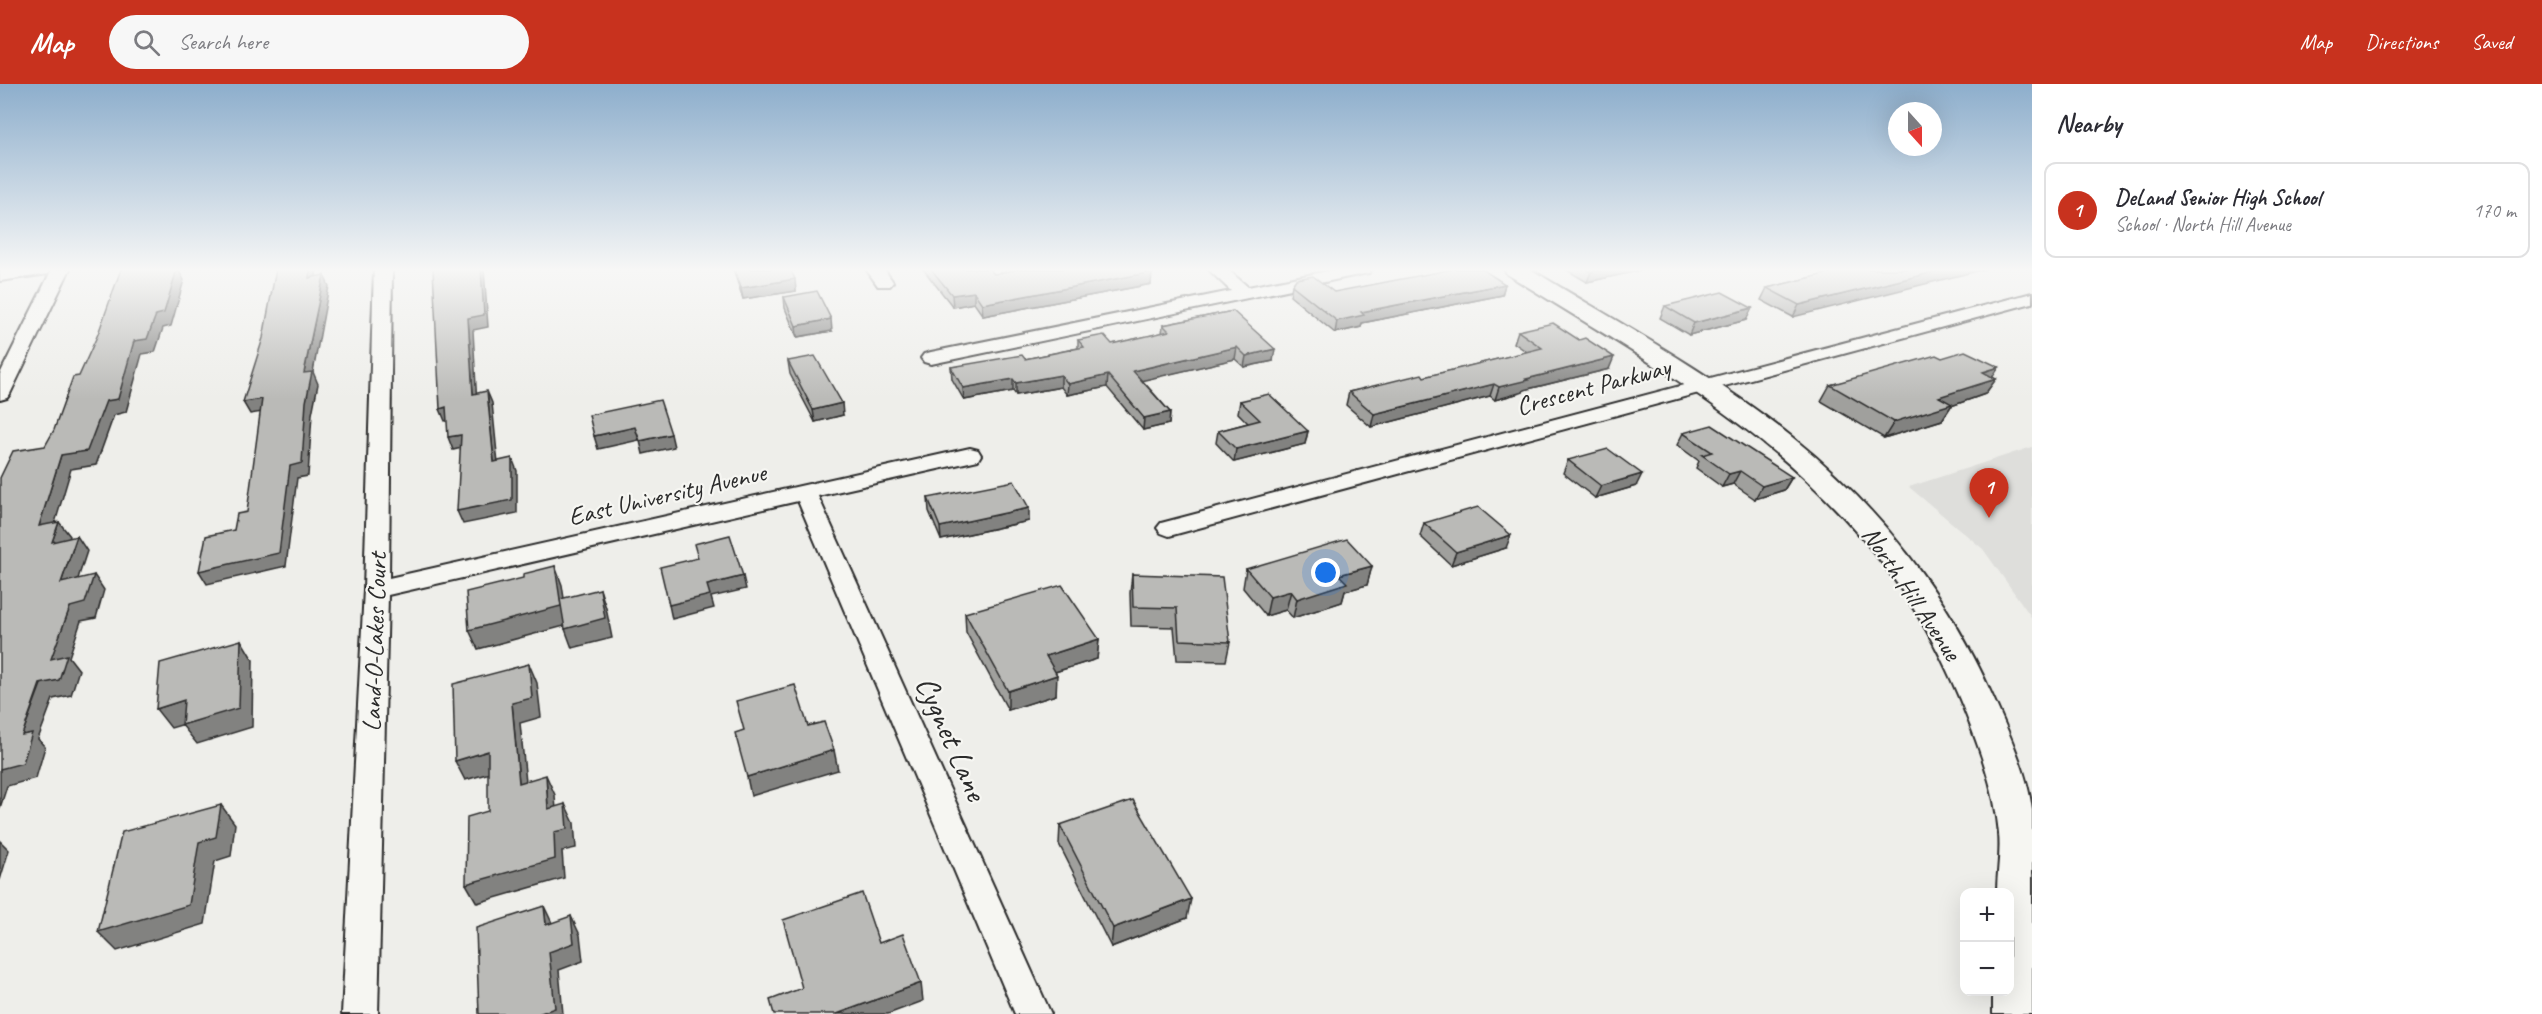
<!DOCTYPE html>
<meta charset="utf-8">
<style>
body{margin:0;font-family:Caveat,sans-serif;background:#f7f7f7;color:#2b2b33}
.controls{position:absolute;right:18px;bottom:18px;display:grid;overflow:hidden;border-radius:12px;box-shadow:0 6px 24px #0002}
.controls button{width:54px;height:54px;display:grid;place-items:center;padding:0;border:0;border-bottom:2px solid #e1e1e2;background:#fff;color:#2b2b33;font:30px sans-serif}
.compass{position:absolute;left:1888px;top:18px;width:54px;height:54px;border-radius:50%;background:#fff;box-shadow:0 6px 24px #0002;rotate:159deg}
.you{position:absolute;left:1326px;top:489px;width:21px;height:21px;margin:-15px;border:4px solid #fff;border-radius:50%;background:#1a73e8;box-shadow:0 0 0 9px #1a73e833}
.badge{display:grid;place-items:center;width:39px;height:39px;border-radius:50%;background:#c8321e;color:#fff;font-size:20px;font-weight:700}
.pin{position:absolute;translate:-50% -50px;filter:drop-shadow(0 2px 3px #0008)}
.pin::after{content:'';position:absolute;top:32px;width:21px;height:18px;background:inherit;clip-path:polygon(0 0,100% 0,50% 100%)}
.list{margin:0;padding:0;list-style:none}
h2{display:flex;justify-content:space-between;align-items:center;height:78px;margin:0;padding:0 24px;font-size:26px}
h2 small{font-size:20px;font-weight:400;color:#7c7c81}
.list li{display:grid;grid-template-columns:39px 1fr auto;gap:18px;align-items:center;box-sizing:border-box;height:96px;margin:0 12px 12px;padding:0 12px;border:2px solid #e1e1e2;border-radius:12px}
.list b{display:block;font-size:22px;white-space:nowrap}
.list p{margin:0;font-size:20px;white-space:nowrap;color:#7c7c81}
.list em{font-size:20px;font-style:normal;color:#7c7c81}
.icon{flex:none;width:33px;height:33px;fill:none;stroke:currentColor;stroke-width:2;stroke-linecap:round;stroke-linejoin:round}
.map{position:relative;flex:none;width:2032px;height:930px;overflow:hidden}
header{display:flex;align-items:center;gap:36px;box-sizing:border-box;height:84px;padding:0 30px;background:#c8321e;color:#fff}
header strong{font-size:28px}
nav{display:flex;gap:33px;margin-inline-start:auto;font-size:21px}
.search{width:420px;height:54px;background:#f7f7f7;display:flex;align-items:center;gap:15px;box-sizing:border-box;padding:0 21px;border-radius:33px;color:#7c7c81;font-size:22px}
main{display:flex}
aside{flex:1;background:#fff}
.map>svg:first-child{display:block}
.built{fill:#dededb}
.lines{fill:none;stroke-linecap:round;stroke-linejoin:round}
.minor-casing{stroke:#2b2b2b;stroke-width:4}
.tertiary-casing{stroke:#2b2b2b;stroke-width:4}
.minor{fill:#f6f6f2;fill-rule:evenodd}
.tertiary{fill:#f6f6f2;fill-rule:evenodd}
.wall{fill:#a0a09d;stroke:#2b2b2b;stroke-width:1.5}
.shaded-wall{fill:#828280;stroke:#2b2b2b;stroke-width:1.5}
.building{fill:#babab7;stroke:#2b2b2b;stroke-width:1.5}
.labels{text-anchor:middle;stroke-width:4.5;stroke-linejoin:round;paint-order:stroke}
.street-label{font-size:26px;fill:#2b2b2b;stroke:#f6f6f2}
.near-street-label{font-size:32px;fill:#2b2b2b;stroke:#f6f6f2}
</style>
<header>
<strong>Map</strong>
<div class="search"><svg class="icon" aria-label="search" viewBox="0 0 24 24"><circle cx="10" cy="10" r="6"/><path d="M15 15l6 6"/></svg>Search here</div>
<nav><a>Map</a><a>Directions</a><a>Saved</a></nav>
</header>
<main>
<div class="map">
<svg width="2032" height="930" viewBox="0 0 2032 930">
<rect width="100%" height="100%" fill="#eeeeea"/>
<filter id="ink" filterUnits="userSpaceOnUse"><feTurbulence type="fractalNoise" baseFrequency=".0167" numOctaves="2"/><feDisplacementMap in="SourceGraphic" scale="12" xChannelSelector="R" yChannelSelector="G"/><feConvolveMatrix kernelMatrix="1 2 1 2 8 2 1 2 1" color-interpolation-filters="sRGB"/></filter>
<g filter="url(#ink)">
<path class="built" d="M2032 363V534L1983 465 1909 403Z"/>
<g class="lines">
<g class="minor-casing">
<g id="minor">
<path d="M52 185H70L10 310 7 314 0 316V290Z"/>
<path d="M374 185H392L389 494 970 364 978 366 981 371 978 376 818 412 1051 930H1015L798 417 388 511 378 930H342L364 505Z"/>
<path d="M866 185H884L893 198 890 202H878Z"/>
<path d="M1208 185H1227L1248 203 1338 185H1372L1369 189 1363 190 931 280 924 278 921 274 924 270 931 268 1231 207Z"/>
<path d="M2032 209V219L1169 452 1161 449 1157 444 1161 439Z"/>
</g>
</g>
<g class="tertiary-casing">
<g id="tertiary">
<path d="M0 185H51L48 190 0 197Z"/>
<path d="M1504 185H1530C1619 239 1710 288 1792 353 1877 421 1948 511 1992 611 2007 645 2028 689 2032 726 2032 748 2032 772 2032 794 2032 839 2032 885 2032 930H1993V908H2010V808H1997C1997 789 2001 769 1999 750 1995 703 1976 654 1958 611 1869 397 1693 305 1507 190Z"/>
</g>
</g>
<use href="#minor" class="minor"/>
<use href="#tertiary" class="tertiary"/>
</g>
<g class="wall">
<path d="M733 185H790L796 207 743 215Z"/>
<path d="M923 185H989L994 190 1152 188 1151 200 983 232 974 219 953 223Z"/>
<path d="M1565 185H1647L1587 198Z"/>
<path d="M1846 185 1793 233 1761 216 1767 204Z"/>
<path d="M1505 200 1502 211 1362 239 1361 243 1335 249 1290 212 1292 201 1334 208Z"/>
<path d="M784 213 832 247 797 253 785 224Z"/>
<path d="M1665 222 1752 224 1746 236 1689 251 1660 234Z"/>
<path d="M1233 227 1273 277 1244 283 1235 275 1142 296 1170 328 1169 340 1143 346 1107 303 1067 311 1061 303 1016 311 1013 307 964 316 952 295 951 283 1025 275 1078 264V256L1112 260 1162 249 1163 241Z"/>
<path d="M1518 247 1609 285 1524 306 1523 308 1495 316 1490 312 1371 343 1346 321 1349 308 1424 293 1527 268 1514 259Z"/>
<path d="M1942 274 1999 283 1992 293 1996 295 1985 310 1951 322 1942 336 1884 354 1821 317 1830 301Z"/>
<path d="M788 277 843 331 815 338 790 290Z"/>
<path d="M1240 317 1308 347 1305 360 1234 378 1216 359 1218 347 1248 339 1238 329Z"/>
<path d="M1683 349 1792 393 1784 406 1755 415 1733 400 1722 403 1696 384 1699 377 1677 361Z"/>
<path d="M1568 376 1636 402 1595 414 1563 389Z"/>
<path d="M928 414 1029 437 941 456 929 427Z"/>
<path d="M1424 439 1506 464 1451 481 1420 452Z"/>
<path d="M1372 482 1367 501 1345 507 1342 518 1293 534 1286 526 1266 532 1243 504 1246 485Z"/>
<path d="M1132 490 1230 558 1226 577 1177 576 1174 543 1131 542 1130 509Z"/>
<path d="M965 529 1099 555 1097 575 1055 588 1056 611 1008 626 966 548Z"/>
<path d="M1060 741 1187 834 1111 863 1059 760Z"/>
</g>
<g class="shaded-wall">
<path d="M177 185H178L184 196 171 242 163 244 155 268 142 270 126 328 114 331 96 381 71 385 50 456 39 442 61 371 106 317 134 257 156 231Z"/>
<path d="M310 185H317L314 205 309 194Z"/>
<path d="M481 185H484L488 243 473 246 477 322 473 310 468 234Z"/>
<path d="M1603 185H1647L1587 198 1591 188Z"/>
<path d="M1946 185H1985L1793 233 1799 221Z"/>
<path d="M1152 188 1151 200 983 232 982 220Z"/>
<path d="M324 191 329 202 313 288 318 300 312 330 308 392 297 394 286 482 207 500 199 487 290 382 304 289Z"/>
<path d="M795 195 796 207 743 215 741 204Z"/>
<path d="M1505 200 1502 211 1362 239 1361 243 1335 249 1337 237 1361 228Z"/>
<path d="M974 208V219L953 223 952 211Z"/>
<path d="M1752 224 1746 236 1689 251 1694 239Z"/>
<path d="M831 235 832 247 797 253 796 242Z"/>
<path d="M1237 263 1235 275 1132 299 1133 287Z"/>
<path d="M1275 265 1273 277 1244 283 1246 272Z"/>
<path d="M1614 273 1609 285 1524 306 1523 308 1495 316 1499 303 1526 295Z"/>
<path d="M1999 283 1990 297 1996 295 1985 310 1951 322 1942 336 1884 354 1894 338 1983 288Z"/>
<path d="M1061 291V303L1016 311V299Z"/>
<path d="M1108 291 1107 303 1067 311 1068 300Z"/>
<path d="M1013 295V307L964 316 963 304Z"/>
<path d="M1494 300 1490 312 1371 343 1374 330Z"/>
<path d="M487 307 492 319 499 390 494 378Z"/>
<path d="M262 315 269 327 250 330 243 318Z"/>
<path d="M842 319 843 331 815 338 813 326Z"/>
<path d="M446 323 451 336 445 337 440 325Z"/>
<path d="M1170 328 1169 340 1143 346 1144 334Z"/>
<path d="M635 343 639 356 598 365 594 352Z"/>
<path d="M1308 347 1305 360 1234 378 1236 365Z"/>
<path d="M671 350 674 363 643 370 640 357Z"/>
<path d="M461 351 466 363 453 366 448 353Z"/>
<path d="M512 374 517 387V429L463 440 457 427Z"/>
<path d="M1740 387 1733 400 1722 403 1729 390Z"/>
<path d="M1642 390 1636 402 1595 414 1601 402Z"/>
<path d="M1792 393 1784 406 1755 415 1762 402Z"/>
<path d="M1029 424V437L941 456 940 443Z"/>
<path d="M59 438 70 452 63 472 52 458Z"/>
<path d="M1511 451 1506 464 1451 481 1456 468Z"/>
<path d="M77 452 87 467 72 513 61 499Z"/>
<path d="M555 482 562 501 568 541 478 565 469 546Z"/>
<path d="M1372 482 1367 501 1345 507 1342 518 1293 534 1297 515 1339 491Z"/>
<path d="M94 491 104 506 96 534 81 537 69 573 79 586 71 611 53 615 38 655 45 663 36 694 7 702 0 724V685L22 651 70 523Z"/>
<path d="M743 492 746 505 711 513 714 524 672 535 669 521 707 501Z"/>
<path d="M600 505 606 524 612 554 572 564 565 545Z"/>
<path d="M1291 507 1286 526 1266 532 1270 513Z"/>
<path d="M1099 555 1097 575 1045 591 1046 572Z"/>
<path d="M241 556 253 576 252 643 197 660 182 641Z"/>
<path d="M529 580 537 599 541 633 520 639 528 718 519 699 512 619Z"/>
<path d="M1057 591 1056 611 1008 626V607Z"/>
<path d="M184 616 198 636 171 644 156 625Z"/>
<path d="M834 666 838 686 751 712 747 693Z"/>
<path d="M488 667 497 687 465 696 455 677Z"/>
<path d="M546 691 555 711 557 744 548 725Z"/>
<path d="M565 720 574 739 576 764 562 767 564 794 477 819 466 800 554 748Z"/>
<path d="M221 721 235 740 231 772 215 777 205 840 117 867 98 848Z"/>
<path d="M0 757 9 766 0 796Z"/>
<path d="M1191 815 1187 834 1111 863 1113 844Z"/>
<path d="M544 822 553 841H546Z"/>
<path d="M571 832 580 851 583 877 559 886 563 930H538L549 868Z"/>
<path d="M921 899 923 917 888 930H837Z"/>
</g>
<g class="building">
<path d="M121 185H157V187L177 185 164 229 156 231 147 255 134 257 118 315 106 317 87 367 61 371 39 442 59 438 52 458 77 452 61 499 94 491 85 519 70 523 51 575 67 571 59 596 40 600 22 651 32 649 23 679 0 685V394L13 367 45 362 54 346 73 293 79 292 98 250Z"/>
<path d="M276 185H310L309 194 324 191 304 289 312 288 306 318 302 379 290 382 279 469 199 487 206 452 234 446 237 430 247 428 262 315 243 318 263 254Z"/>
<path d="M433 185H481L484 231 468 234 473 310 487 307 494 378 512 374V416L457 427 461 351 448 353 446 323 440 325Z"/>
<path d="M735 185H790L795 195 741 204Z"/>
<path d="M931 185H989L994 190 1020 185H1149L1152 188 982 220 974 208 952 211Z"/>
<path d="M1454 185H1482L1505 200 1361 228 1364 231 1337 237 1292 201 1296 195 1313 192 1334 208Z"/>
<path d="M1586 185H1603L1591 188Z"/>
<path d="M1846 185H1946L1799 221 1767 204Z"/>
<path d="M817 207 831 235 796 242 784 213Z"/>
<path d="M1722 208 1752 224 1694 239 1665 222Z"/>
<path d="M1233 227 1275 265 1246 272 1237 263 1133 287 1170 328 1144 334 1108 291 1068 300 1061 291 1016 299 1013 295 963 304 951 283 1022 271 1025 275 1084 263 1078 256 1104 251 1112 260 1169 247 1163 241Z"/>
<path d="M1553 239 1579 256 1585 254 1614 273 1526 295 1528 296 1499 303 1494 300 1374 330 1349 308 1422 290 1424 293 1542 264 1518 247Z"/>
<path d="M1965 267 1999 283 1983 288 1996 295 1939 313 1952 320 1894 338 1830 301 1936 271 1942 274Z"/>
<path d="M815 272 842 319 813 326 788 277Z"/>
<path d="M1269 310 1308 347 1236 365 1218 347 1260 336 1240 317Z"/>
<path d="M660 316 671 350 640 357 635 343 594 352 589 331Z"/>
<path d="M1712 341 1792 393 1762 402 1740 387 1729 390 1702 371 1712 368 1683 349Z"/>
<path d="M1608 365 1642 390 1601 402 1568 376Z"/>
<path d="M1014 397 1029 424 940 443 928 414Z"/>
<path d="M1478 423 1511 451 1456 468 1424 439Z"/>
<path d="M730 451 743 492 707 501 710 511 669 521 660 483 698 474 694 460Z"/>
<path d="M1347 455 1372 482 1339 491 1347 499 1297 515 1291 507 1270 513 1246 485Z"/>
<path d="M555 482 561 522 469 546 466 508 523 494V490Z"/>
<path d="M1132 490 1222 493 1230 558 1179 556 1177 524 1133 523Z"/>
<path d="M1062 501 1099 555 1046 572 1057 591 1008 607 965 529Z"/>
<path d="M600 505 605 534 565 545 560 515Z"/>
<path d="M241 556 239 624 182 641 184 616 156 625 160 579Z"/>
<path d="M529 580 532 614 512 619 519 699 546 691 548 725 565 720 567 745 554 748 555 775 466 800 467 733 488 727V667L455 677 453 600Z"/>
<path d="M795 601 808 642 824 638 834 666 747 693 735 649 744 646 736 617Z"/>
<path d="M1133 716 1191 815 1113 844 1060 741Z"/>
<path d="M221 721 216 753 199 758 189 821 98 848 122 748Z"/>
<path d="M862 809 879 859 903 850 921 899 837 930H774L770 916 802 904 783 836Z"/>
<path d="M544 822 546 841 571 832 574 859 549 868 555 924 538 930H479L476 844Z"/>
</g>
</g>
<linearGradient id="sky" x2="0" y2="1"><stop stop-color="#8daecc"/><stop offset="0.59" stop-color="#f7f7f6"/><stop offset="1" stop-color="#f7f7f6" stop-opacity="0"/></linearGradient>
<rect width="2032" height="315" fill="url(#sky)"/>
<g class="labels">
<g class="street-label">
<text transform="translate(1593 302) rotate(-15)" y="9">Crescent Parkway</text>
<text transform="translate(667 410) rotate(-13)" y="9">East University Avenue</text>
<text transform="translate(1912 509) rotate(56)" y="9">North Hill Avenue</text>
<text transform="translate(374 558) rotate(-88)" y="9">Land-O-Lakes Court</text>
</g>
<g class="near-street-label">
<text transform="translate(952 654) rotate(66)" y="11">Cygnet Lane</text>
</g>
</g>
</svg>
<div class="controls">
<button>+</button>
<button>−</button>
</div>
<svg class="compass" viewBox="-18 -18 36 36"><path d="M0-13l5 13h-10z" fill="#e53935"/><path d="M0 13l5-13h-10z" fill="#7c7c81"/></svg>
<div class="you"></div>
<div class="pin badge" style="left:1989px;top:434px">1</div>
</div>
<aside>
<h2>Nearby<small></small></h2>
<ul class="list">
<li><span class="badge">1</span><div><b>DeLand Senior High School</b><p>School · North Hill Avenue</p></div><em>170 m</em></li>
</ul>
</aside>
</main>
